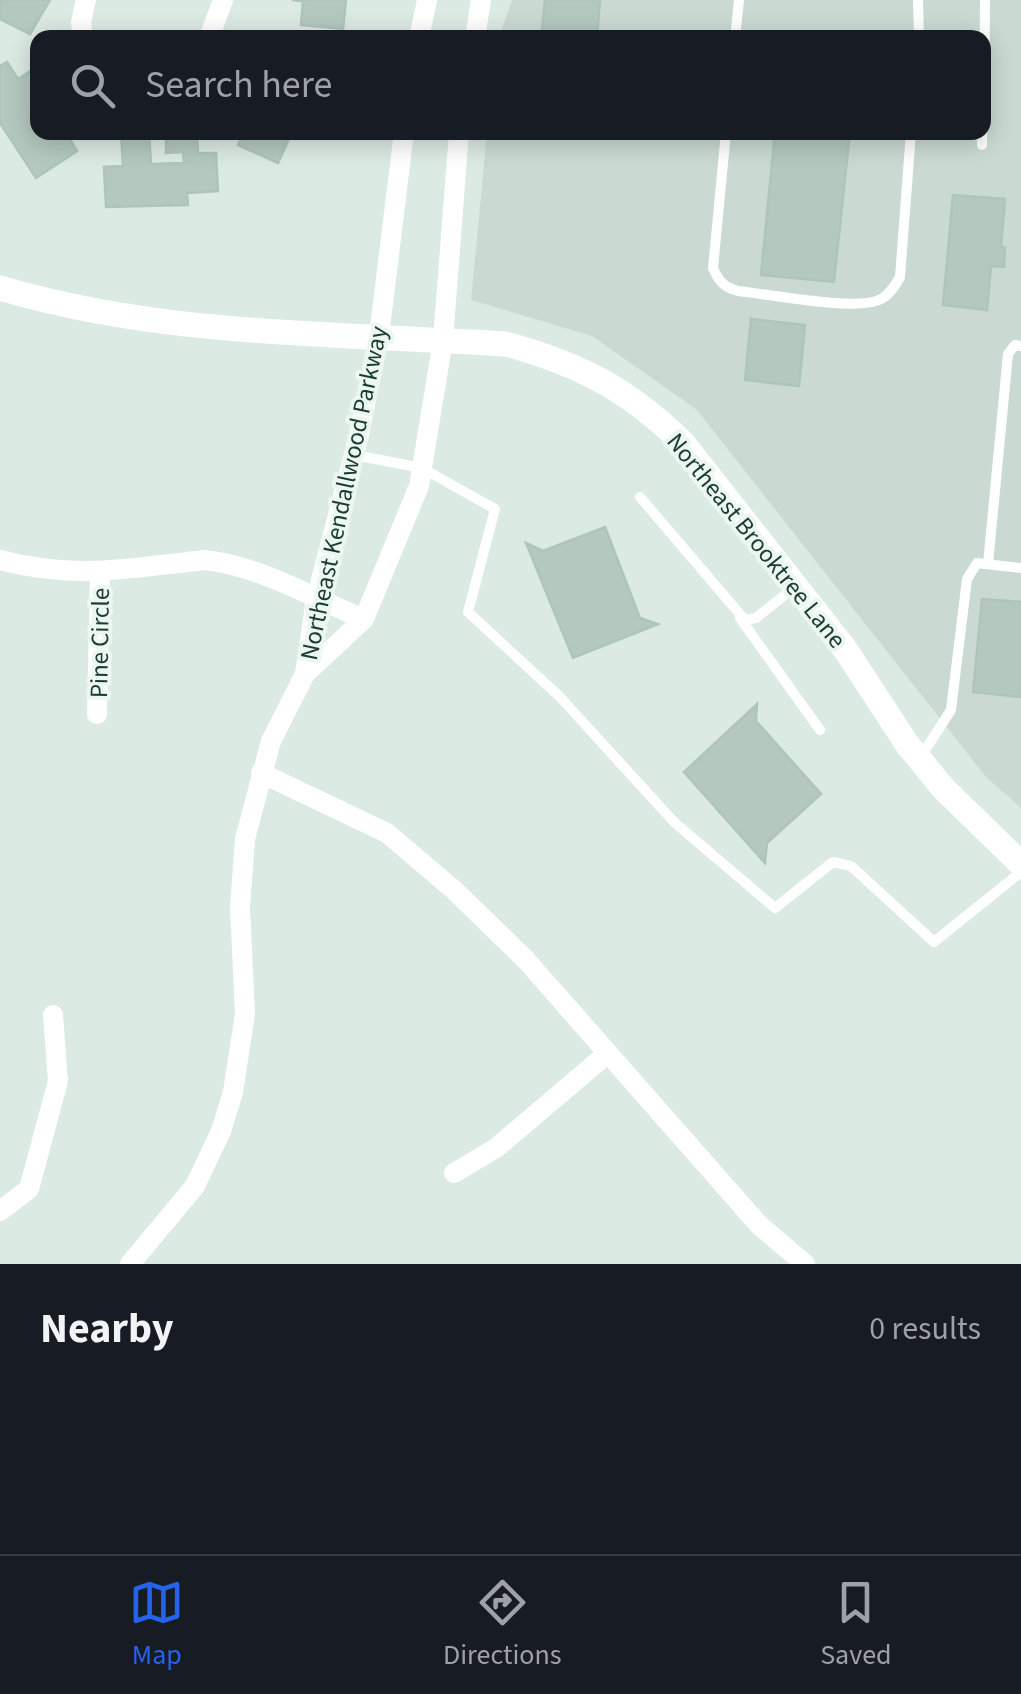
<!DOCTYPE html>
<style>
body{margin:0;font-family:"Source Sans 3",sans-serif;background:#20242c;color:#f1f3f6}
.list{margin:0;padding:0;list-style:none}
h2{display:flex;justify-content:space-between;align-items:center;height:130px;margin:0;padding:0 40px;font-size:42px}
h2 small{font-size:32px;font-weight:400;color:#9ea1a6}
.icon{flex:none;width:55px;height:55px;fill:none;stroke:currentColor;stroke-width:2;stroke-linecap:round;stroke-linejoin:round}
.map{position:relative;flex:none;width:1021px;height:1264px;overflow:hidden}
.search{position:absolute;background:#171b24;box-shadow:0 5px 25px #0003;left:30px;right:30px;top:30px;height:110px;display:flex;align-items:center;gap:25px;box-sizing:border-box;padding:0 35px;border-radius:20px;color:#9ea1a6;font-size:38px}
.sheet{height:290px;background:#171b24}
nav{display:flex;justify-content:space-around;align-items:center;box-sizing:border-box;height:140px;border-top:2px solid #363941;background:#171b24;font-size:28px;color:#9ea1a6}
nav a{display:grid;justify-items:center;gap:5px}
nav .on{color:#2563eb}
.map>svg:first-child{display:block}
.built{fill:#cadad3}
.building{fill:#b4c8bf;stroke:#aec5bb;stroke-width:2.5}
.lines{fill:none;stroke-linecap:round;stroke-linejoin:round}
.service{stroke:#fff;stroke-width:10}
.minor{stroke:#fff;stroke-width:20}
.tertiary{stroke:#fff;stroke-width:25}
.labels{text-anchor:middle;stroke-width:8;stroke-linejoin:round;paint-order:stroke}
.street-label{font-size:25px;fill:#1c3b32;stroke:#ecf7f1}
</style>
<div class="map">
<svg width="1021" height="1264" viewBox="0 0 1021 1264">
<rect width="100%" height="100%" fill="#dceae4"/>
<path class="built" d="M512 0H1021V808L986 777 696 409 592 336 471 300 487 133 984 132V38L499 37Z"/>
<g class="building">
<path d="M0 0H50L30 34 0 19Z"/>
<path d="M292 0H346L343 29 301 25 303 1Z"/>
<path d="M545 0H600L597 38H541Z"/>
<path d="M7 62 18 79 38 66V98L34 100 38 105V132H73L68 136 77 151 36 178 0 123V66Z"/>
<path d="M121 132H149L151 164 184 163 183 152 166 153V132H197L198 153H216L218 191 187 193 188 205 106 207 104 167 123 166Z"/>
<path d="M244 132H292L278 163 238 145Z"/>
<path d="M775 132H850L834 282 761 275Z"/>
<path d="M953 195 1005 199 1001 247 1005 248 1004 267 991 266 987 310 943 305Z"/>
<path d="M751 319 805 325 799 386 745 380Z"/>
<path d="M605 527 640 618 658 624 573 658 526 543 543 551Z"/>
<path d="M982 599 1021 602V697L973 692Z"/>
<path d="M757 704 756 721 821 794 767 843 765 863 684 772Z"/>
</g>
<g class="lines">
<g class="service">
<path d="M918 0 919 38"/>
<path d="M735 38 739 0"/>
<path d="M984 114 985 0"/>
<path d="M726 132 713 268C719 282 724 287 738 291 769 294 853 311 879 300 889 296 895 286 900 277L911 132"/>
<path d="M982 145V132"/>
<path d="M354 455 422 468 495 509 468 612 560 697 674 822 775 908 833 862 851 866 934 942 1021 872"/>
<path d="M640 497 745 620 756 618 795 587"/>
<path d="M988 564 1008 354 1015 345 1021 346"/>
<path d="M740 618 820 730"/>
<path d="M920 758 951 710 967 579 977 563 1021 568"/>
</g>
<g class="minor">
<path d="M83 38 81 22 86 0"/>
<path d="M209 38 223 0"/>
<path d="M419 38 427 0"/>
<path d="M475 38 481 0"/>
<path d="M0 560C74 580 130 568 205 560 261 566 312 598 364 619"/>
<path d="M305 674 364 619 419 486 443 340 459 132"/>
<path d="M97 714 100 571"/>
<path d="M261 773 387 833 454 890 526 960 759 1225 805 1264"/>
<path d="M454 1173 496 1148 608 1053"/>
<path d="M0 1211 29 1189 58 1081 53 1015"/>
<path d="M130 1264 195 1186 221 1131 233 1092 245 1014 240 907 245 839 271 741 305 674 316 599 358 439 379 336 404 132"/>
</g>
<path class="tertiary" d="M0 288C165 337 336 333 506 344 579 364 628 389 683 443L845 649 907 744 943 788 1021 864"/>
</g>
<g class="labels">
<g class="street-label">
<text transform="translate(343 493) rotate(-78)" y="9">Northeast Kendallwood Parkway</text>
<text transform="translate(757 540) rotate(51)" y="9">Northeast Brooktree Lane</text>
<text transform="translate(99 643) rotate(-89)" y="9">Pine Circle</text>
</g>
</g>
</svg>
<div class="search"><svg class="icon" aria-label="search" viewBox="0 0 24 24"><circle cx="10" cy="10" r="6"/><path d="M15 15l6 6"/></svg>Search here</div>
</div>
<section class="sheet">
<h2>Nearby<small>0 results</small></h2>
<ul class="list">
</ul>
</section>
<nav>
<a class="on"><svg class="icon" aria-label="map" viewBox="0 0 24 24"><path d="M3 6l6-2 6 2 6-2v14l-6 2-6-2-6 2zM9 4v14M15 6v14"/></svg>Map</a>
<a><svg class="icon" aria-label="directions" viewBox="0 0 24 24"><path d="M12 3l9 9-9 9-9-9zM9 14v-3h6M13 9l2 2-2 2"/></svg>Directions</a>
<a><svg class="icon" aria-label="saved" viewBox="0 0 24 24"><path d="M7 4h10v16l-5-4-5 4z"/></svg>Saved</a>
</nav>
